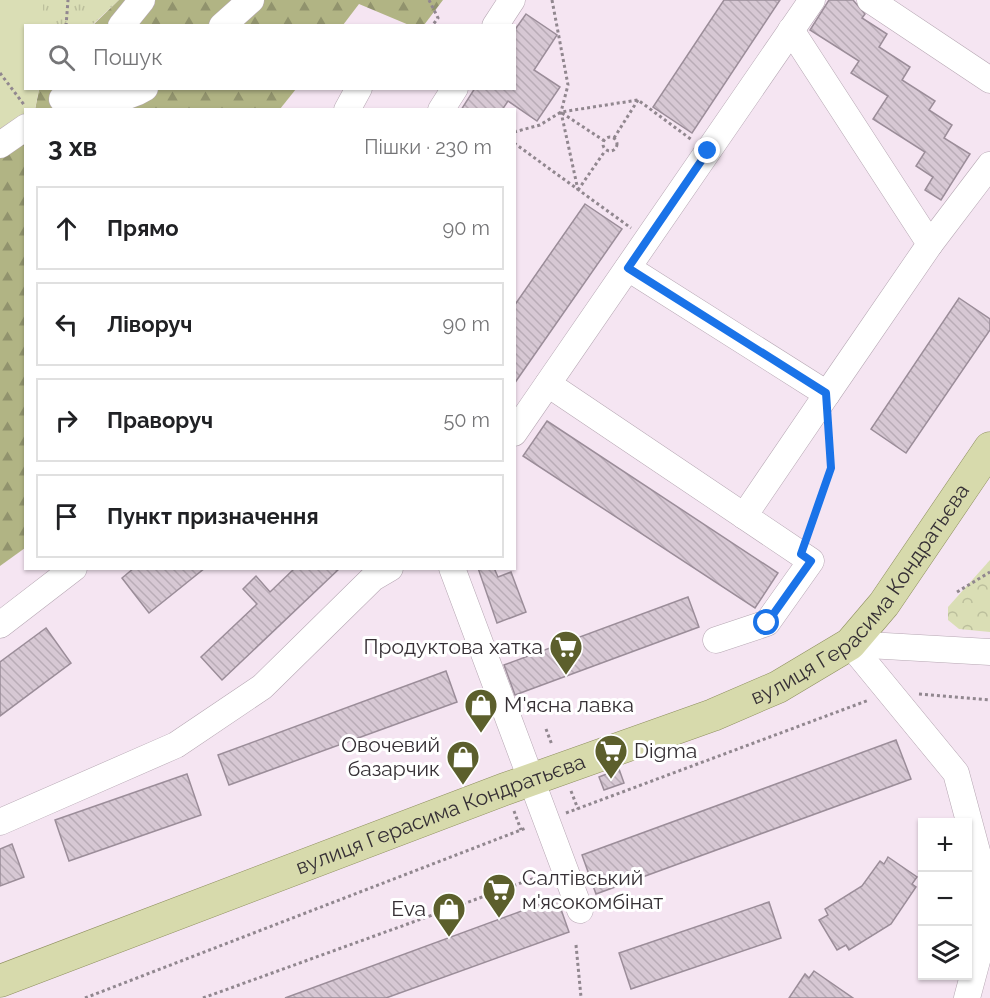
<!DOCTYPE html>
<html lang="uk">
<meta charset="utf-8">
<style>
body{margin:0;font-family:Raleway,sans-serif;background:#f2f2f2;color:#202124}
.controls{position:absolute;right:18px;bottom:18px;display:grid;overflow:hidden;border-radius:0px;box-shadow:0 2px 4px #0004}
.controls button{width:54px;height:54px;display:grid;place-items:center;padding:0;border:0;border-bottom:2px solid #e0e0e0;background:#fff;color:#202124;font:30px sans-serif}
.stop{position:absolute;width:18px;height:18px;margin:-14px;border:4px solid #1a73e8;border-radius:50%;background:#fff}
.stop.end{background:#1a73e8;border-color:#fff;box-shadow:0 2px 6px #0008}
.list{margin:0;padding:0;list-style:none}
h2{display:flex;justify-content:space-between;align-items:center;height:78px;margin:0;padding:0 24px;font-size:26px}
h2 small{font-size:20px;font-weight:400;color:#757577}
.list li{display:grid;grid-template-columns:39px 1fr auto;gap:18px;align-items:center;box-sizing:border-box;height:84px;margin:0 12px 12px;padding:0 12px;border:2px solid #e0e0e0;border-radius:0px}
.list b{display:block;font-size:22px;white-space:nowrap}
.list em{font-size:20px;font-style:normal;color:#757577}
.icon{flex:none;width:33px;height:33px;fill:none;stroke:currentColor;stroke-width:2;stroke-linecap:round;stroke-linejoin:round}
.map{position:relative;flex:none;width:990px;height:998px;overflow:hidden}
.search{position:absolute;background:#fff;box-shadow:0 2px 4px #0004;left:24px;top:24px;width:492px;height:66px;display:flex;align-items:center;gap:15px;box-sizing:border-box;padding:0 21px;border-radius:0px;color:#757577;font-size:22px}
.panel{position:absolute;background:#fff;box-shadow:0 2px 4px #0004;left:24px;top:108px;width:492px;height:462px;border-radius:0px}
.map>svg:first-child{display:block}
.grass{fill:url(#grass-tufts)}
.forest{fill:url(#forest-firs)}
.park{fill:url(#park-crowns)}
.garden{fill:#dadeb5}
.building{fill:url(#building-back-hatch);stroke:#9b8d99;stroke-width:1.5}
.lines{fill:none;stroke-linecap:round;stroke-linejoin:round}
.minor-casing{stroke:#b6a7b3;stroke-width:27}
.major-casing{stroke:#8e8f5e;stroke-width:33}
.path{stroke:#91878f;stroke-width:3;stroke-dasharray:3 3;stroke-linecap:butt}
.minor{stroke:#fff;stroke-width:26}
.major{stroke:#d7daac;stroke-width:32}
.route{stroke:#1a73e8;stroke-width:8}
.labels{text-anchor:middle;stroke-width:6;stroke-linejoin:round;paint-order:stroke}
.street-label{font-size:21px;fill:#363035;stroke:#fff}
.poi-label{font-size:21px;fill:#363035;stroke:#fff;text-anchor:end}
</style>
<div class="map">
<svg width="990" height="998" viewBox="0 0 990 998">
<defs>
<pattern id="grass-tufts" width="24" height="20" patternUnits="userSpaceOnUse" patternTransform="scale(1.5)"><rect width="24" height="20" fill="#dadeb5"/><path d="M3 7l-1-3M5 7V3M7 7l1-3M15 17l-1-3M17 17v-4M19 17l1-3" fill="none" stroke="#bcbf9c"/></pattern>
<pattern id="forest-firs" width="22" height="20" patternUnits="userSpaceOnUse" patternTransform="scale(1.5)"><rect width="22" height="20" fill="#b1b484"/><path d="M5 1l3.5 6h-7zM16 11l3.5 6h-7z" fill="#91936d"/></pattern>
<pattern id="park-crowns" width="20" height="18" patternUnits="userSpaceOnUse" patternTransform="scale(1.5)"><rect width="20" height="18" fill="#dadeb5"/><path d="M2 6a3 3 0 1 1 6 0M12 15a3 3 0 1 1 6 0" fill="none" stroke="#bcbf9c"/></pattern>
<pattern id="building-back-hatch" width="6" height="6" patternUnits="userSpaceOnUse" patternTransform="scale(1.5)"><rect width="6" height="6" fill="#d7c8d4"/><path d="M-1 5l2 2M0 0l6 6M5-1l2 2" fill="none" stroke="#b9acb7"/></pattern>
</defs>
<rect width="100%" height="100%" fill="#f5e5f2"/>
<path class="grass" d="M43 0H119L92 25 43 26Z"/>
<g class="forest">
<path d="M119 0H443L424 25H409L359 4 343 25 92 26Z"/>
<path d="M39 89H296L280 109 35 110Z"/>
<path d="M25 128V548L0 566V147Z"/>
</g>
<path class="park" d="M990 560V632L959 629 948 620V607Z"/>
<path class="garden" d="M0 0H43V25L26 26V88L39 89 35 109 26 110 25 128 0 147Z"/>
<g class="building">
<path d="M724 0H780L692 133 653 107Z"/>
<path d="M829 0H853L865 14 862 18 887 34 879 47 910 67 902 80 935 101 929 110 952 125 944 138 970 154 941 200 925 190 933 177 916 166 925 152 873 119 888 96 851 73 859 61 810 30Z"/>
<path d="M526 14 557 35 534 70 560 87 537 121 508 101 502 110H461L475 88H514V31Z"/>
<path d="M585 204 622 229 514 384V306Z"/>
<path d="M959 298 990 319V330L906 453 871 429Z"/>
<path d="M547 421 778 573 755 608 523 456Z"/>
<path d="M134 568H205L149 613 122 578Z"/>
<path d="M295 568H340L222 680 201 657 257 604 243 589 256 576 270 592Z"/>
<path d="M478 568H494L498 577 511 572 526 612 497 623Z"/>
<path d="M688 597 699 627 515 695 504 665Z"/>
<path d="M46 628 71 663 0 716V662Z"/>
<path d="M446 671 457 702 229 785 218 755Z"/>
<path d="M896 740 911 779 596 894 582 855Z"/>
<path d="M619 769 624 783 604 790 599 777Z"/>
<path d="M187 774 201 815 69 861 55 820Z"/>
<path d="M12 844 24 877 0 886V849Z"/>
<path d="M888 857 917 877 912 884 916 887 891 924 849 950 846 945 837 950 819 920 828 915 825 909 862 886 880 861 884 864Z"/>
<path d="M557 898 569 932 386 998H285Z"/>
<path d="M769 902 781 938 631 989 619 953Z"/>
<path d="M814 971 853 998H789L805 974 809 978Z"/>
</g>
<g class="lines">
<g class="minor-casing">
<g id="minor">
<path d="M870 0 990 80"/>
<path d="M121 26 142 0"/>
<path d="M222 26 251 0"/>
<path d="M495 26 512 0"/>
<path d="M62 99C87 101 122 103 145 88"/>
<path d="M347 110 359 88"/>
<path d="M441 110 455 88"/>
<path d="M0 145 26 127"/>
<path d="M930 244 990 165"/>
<path d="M628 268 827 394 930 244 791 30"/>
<path d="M548 384 811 561 767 623 716 640"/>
<path d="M514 433 812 0"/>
<path d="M744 516 827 394"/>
<path d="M452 568 580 910"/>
<path d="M0 625 74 568"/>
<path d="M850 644 956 773 985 881 978 957 967 998"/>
<path d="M850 644 990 652"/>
<path d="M0 822 176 745 262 687 373 578 390 568"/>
</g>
</g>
<g class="major-casing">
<g id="major">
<path id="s1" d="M0 981 505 789 713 715 778 687 850 644 884 604 990 448"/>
</g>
</g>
<g class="path">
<path d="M429 0 438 18 432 26"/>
<path d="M552 0 568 85 561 112 578 190"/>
<path d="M66 26 68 0"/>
<path d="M0 73 25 106"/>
<path d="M562 113 603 140"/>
<path d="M514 132 540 125 561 112 638 100 692 140"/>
<circle cx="610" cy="144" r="7"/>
<path d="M614 138 638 100"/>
<path d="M514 143 631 228"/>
<path d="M578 190 605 151"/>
<path d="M808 535 831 468 829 431"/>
<path d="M957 592 990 572"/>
<path d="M919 694 990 700"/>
<path d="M546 729 552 745"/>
<path d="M571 791 578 809"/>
<path d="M514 811 521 830"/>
<path d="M566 813 869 700"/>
<path d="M576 945 581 997"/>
<path d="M85 998 526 828"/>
<path d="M203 998 543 875"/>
</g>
<use href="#minor" class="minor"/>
<use href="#major" class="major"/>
</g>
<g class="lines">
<path class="route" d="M708 151 628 268 826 393 831 468 801 554 811 561 767 623"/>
</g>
<defs>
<g id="supermarket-pin" transform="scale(1.725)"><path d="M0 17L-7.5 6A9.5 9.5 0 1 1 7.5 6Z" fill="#5c5f2c" stroke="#fff"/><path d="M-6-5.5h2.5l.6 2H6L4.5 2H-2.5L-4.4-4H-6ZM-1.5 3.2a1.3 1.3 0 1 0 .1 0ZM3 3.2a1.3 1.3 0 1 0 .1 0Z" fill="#fff"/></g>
<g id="shop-pin" transform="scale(1.725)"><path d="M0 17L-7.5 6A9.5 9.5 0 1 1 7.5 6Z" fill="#5c5f2c" stroke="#fff"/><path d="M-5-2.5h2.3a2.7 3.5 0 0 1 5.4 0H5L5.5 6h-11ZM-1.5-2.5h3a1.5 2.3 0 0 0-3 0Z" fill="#fff"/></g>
</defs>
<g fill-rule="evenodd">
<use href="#supermarket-pin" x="566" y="647"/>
<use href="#shop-pin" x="481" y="705"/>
<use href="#supermarket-pin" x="611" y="751"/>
<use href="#shop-pin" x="463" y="757"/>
<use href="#supermarket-pin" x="499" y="890"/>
<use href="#shop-pin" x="449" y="909"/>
</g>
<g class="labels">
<g class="street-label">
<text dy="7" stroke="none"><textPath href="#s1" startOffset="957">вулиця Герасима Кондратьєва</textPath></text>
<text dy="7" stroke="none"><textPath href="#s1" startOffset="471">вулиця Герасима Кондратьєва</textPath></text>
</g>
<g class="poi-label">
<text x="543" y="654">Продуктова хатка</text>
<text x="504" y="712" text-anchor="start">М'ясна лавка</text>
<text x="440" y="752">Овочевий<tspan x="440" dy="24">базарчик</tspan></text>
<text x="634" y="758" text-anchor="start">Digma</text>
<text x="522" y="885" text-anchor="start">Салтівський<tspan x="522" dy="24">м'ясокомбінат</tspan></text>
<text x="426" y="916">Eva</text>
</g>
</g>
</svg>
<div class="controls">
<button>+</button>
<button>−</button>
<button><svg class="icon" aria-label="layers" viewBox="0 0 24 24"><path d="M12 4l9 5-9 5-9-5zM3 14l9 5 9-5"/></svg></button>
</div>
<div class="stop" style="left:767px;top:623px"></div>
<div class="stop end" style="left:708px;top:151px"></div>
<div class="search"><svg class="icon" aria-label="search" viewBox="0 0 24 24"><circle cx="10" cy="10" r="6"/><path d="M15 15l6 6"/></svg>Пошук</div>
<section class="panel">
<h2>3 хв<small>Пішки · 230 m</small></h2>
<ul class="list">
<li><svg class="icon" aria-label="ahead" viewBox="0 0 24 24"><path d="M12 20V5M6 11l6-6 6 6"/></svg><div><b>Прямо</b></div><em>90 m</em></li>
<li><svg class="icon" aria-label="left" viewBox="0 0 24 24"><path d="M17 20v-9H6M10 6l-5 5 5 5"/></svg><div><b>Ліворуч</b></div><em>90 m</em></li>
<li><svg class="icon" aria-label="right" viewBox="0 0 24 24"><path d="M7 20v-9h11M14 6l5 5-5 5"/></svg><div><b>Праворуч</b></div><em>50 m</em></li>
<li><svg class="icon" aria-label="arrive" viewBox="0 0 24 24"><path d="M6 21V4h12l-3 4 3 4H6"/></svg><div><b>Пункт призначення</b></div></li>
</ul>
</section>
</div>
